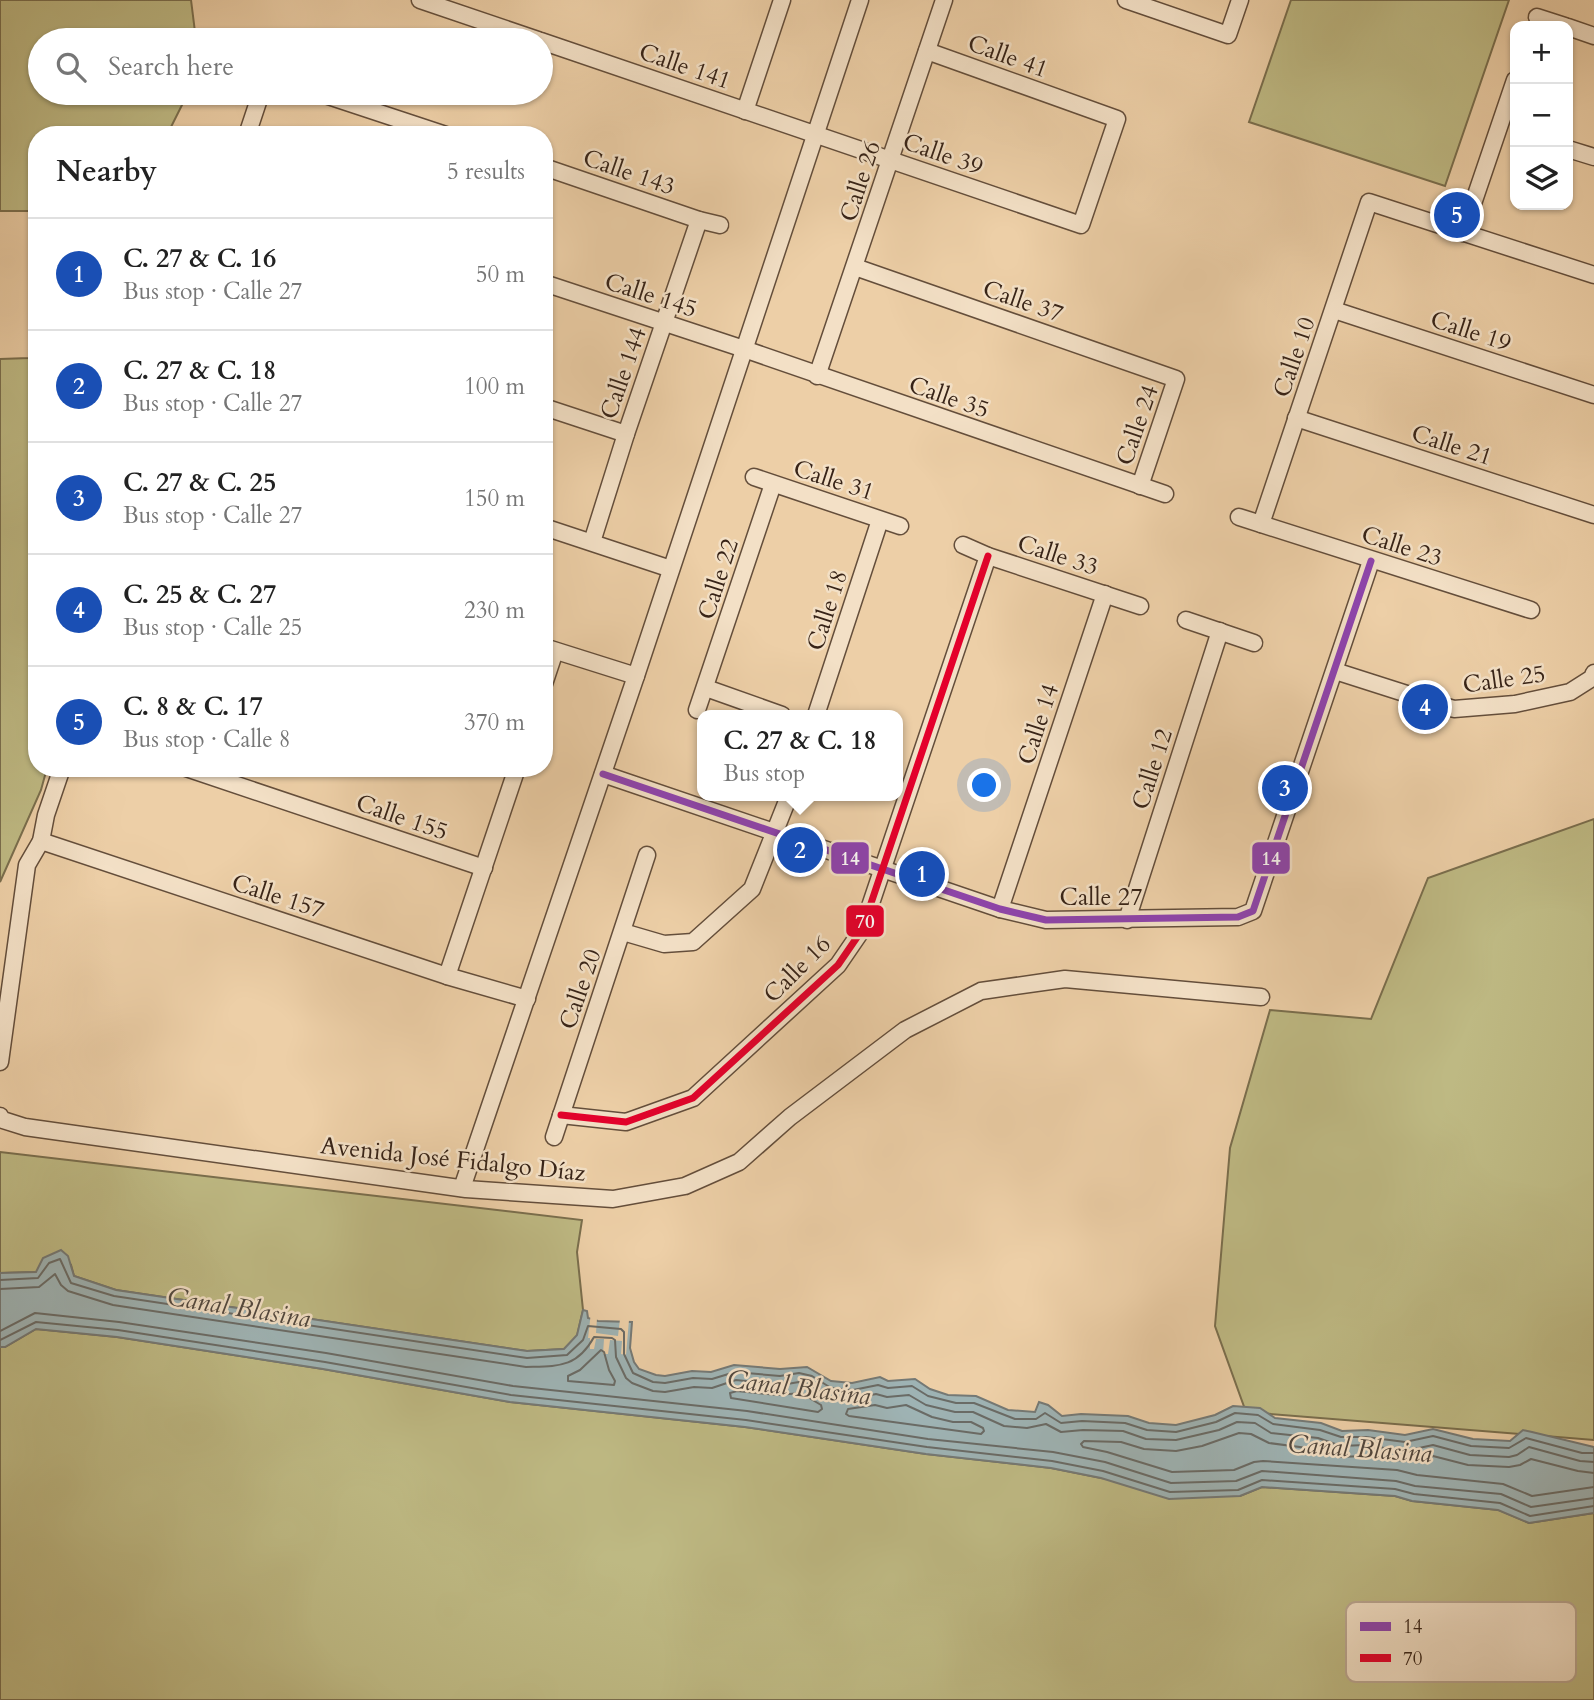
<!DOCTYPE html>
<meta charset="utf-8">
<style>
body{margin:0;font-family:Cardo,serif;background:#f6f6f6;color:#222}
.controls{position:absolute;right:21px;top:21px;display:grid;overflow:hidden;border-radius:14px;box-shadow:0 2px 5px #0004}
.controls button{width:63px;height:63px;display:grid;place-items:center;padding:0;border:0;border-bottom:2px solid #e0e0e0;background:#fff;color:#222;font:35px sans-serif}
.you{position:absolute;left:985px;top:786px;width:24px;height:24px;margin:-18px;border:5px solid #fff;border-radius:50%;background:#1a73e8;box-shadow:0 0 0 10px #1a73e833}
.badge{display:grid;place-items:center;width:46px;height:46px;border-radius:50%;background:#0b8043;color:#fff;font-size:23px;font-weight:700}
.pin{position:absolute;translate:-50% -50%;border:4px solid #fff;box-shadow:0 2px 7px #0006}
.popup{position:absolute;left:697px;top:710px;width:206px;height:91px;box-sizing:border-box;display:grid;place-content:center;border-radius:14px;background:#fff;filter:drop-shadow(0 2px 5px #0005);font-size:23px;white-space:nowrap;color:#767676}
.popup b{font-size:26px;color:#222}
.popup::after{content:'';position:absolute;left:50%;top:100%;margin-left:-14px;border:14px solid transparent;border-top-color:#fff}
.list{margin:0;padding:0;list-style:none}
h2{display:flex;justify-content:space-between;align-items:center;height:91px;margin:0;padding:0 28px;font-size:30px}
h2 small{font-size:23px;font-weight:400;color:#767676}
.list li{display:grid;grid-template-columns:46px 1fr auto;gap:21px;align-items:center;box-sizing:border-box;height:112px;padding:0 28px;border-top:2px solid #e0e0e0}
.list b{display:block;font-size:26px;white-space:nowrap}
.list p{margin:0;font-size:23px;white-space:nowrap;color:#767676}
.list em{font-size:23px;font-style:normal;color:#767676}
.icon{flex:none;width:38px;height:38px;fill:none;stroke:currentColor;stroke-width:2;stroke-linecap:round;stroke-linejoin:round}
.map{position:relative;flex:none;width:1594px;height:1700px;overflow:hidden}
.search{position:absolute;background:#fff;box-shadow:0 2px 5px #0004;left:28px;top:28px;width:525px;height:77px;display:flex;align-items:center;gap:18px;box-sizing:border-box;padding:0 24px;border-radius:38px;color:#767676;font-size:26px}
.panel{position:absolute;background:#fff;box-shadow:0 2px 5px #0004;left:28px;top:126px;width:525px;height:651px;border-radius:28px}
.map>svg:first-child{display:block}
.green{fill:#beb983;stroke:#7a6e4d;stroke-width:2}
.water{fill:#9eb3b4;stroke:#757975;stroke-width:2}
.pier{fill:#edcfa7}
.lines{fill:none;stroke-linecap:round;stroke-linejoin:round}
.shore{stroke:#6a6b66;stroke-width:2}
.minor-casing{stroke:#644e3b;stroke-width:19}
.minor{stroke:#f3e0c6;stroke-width:16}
.bus-1-casing{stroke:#f3e0c6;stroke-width:12}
.bus-2-casing{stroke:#f3e0c6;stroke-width:12}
.bus-1{stroke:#8e44ad;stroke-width:7}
.bus-2{stroke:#e4002b;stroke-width:7}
.labels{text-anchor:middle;stroke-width:5;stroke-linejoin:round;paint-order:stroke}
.street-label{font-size:24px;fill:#372317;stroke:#f3e0c6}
.water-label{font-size:26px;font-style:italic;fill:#51473e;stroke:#f3e0c6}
.key{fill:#f3e0c6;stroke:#bba792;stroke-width:2}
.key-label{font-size:19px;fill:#372317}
.line-badge{stroke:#f3e0c6;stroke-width:2.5}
.badge-label{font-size:19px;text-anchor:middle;font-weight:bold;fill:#fff}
</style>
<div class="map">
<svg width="1594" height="1700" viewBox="0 0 1594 1700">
<rect width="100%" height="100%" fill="#edcfa7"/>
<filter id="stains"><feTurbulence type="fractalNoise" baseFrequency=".00286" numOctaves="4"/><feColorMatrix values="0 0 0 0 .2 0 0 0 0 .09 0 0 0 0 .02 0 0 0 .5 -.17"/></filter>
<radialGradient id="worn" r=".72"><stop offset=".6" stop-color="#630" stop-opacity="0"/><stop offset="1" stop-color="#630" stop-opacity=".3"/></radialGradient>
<g class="green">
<path d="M0 0H191L196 40H40V93H188L167 135H37V211H0Z"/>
<path d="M1291 0H1509L1445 186 1249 122Z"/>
<path d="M37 353V768H47L41 790 0 882V359L29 358 30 354Z"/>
<path d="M1594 819V1440L1246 1412 1215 1326 1230 1148 1270 1010 1371 1019 1428 878Z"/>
<path d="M0 1152 582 1220 577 1252 583 1310 577 1336 564 1349 527 1351 116 1290 74 1276 71 1265 36 1272 0 1273Z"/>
<path d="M36 1329 117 1337 323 1369 510 1402 745 1427 926 1454 1051 1468 1101 1478 1240 1496 1262 1487 1395 1496 1412 1501 1499 1510 1529 1523 1594 1513V1700H0V1347H5Z"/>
</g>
<path class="water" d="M61 1250 68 1256 74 1276 116 1290 527 1351 564 1349 577 1335 583 1310 587 1311 588 1318 598 1321 632 1322 630 1348 634 1362 639 1369 656 1375 665 1376 692 1371 711 1372 734 1365 780 1369 807 1367 831 1381 852 1383 880 1377 888 1381 915 1379 930 1389 948 1395 976 1396 1008 1410 1035 1412 1039 1402 1048 1405 1062 1416 1081 1414 1128 1416 1149 1423 1176 1425 1215 1415 1233 1406 1260 1408 1275 1418 1321 1423 1342 1431 1368 1430 1405 1435 1433 1429 1473 1439 1510 1441 1523 1430 1532 1432 1594 1447V1513L1529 1523 1498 1510 1412 1501 1395 1496 1262 1487 1240 1496 1169 1499 1101 1478 1051 1468 926 1454 745 1427 510 1402 323 1369 117 1337 36 1329 5 1347H0V1273L36 1272 43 1258Z"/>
<path class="pier" d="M591 1312V1316L597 1318 596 1333 618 1336 620 1319 629 1320 626 1355 621 1354 622 1341 610 1340 608 1354H603L604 1339H596L594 1349H590V1338H588Z"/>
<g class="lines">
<g class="shore">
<path d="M0 1280 38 1278 49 1263 60 1259 71 1283 114 1296 527 1358 567 1355 583 1340 588 1326 621 1329 624 1332V1354L633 1373 653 1382 665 1383 693 1378 712 1379 735 1372 780 1376 799 1373 812 1376 831 1388 853 1390 878 1385 888 1388 912 1386 928 1396 956 1403H974L1015 1419H1036L1045 1413 1061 1423 1082 1421 1125 1423 1147 1430 1176 1432 1216 1422 1235 1413 1258 1415 1273 1424 1320 1430 1341 1437H1366L1405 1442 1433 1436 1471 1446 1509 1448 1526 1438 1582 1453H1594"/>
<path d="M0 1289 39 1287 55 1274 61 1285 68 1291 113 1305 526 1367C558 1366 577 1368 594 1337L612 1338 615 1340 616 1357 626 1378 632 1383 653 1391 665 1392 694 1387 712 1388 736 1380 781 1385 799 1382 808 1384 829 1397 853 1399 876 1394 887 1397 909 1395 926 1405 955 1412H973L1004 1426 1027 1428 1046 1424 1061 1432 1083 1430 1123 1431 1146 1439 1176 1440 1219 1430 1237 1422 1255 1423 1271 1433 1318 1438 1341 1446 1365 1445 1405 1451 1433 1445 1470 1455 1509 1457 1517 1455 1529 1447 1580 1461 1594 1462"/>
<path d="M0 1331 35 1313 119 1322 326 1353 513 1386 747 1411 928 1439 1053 1452 1105 1462 1171 1483 1236 1481 1262 1471 1396 1481 1415 1486 1501 1494 1531 1507 1594 1498"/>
<path d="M0 1340 36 1322 118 1330 325 1362 511 1395 746 1420 927 1447 1052 1461 1103 1471 1170 1492 1238 1490 1262 1480 1395 1489 1414 1494 1500 1503 1530 1516 1594 1506"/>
<path d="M601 1350 604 1352 609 1370 615 1381 614 1385 568 1381V1376L580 1370Z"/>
<path d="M737 1391 778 1395 801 1393 821 1405 822 1409 818 1412 731 1398 730 1393Z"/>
<path d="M875 1405 887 1408 906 1405 932 1417 953 1422H971L983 1428 984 1431 981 1434 849 1416 846 1414 848 1409Z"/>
<path d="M1594 1473 1578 1471 1531 1459 1520 1465 1509 1467 1468 1465 1433 1456 1405 1461 1364 1456 1339 1457 1315 1449 1269 1443 1251 1434 1239 1433 1202 1446 1176 1451 1144 1449 1121 1442 1084 1441 1081 1444 1083 1447 1107 1452 1172 1472 1234 1470 1254 1462 1263 1461 1397 1470 1417 1475 1503 1484 1532 1496 1594 1487"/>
</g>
<g class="minor-casing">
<g id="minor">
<path d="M420 0 538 40"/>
<path d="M1126 0 1228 35 1240 0"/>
<path d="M1537 17 1565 26"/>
<path d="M1568 27 1594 36"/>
<path d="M541 41 1081 225 1117 119 927 51"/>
<path d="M319 93 446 135"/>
<path d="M745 111 782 0"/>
<path d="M247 135 261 93"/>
<path d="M1568 149 1594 157"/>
<path d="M544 167 699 220 720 225"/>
<path d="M1463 233 1515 80"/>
<path d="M855 267 1176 379 1140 486"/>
<path d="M544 283 744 349 1165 494"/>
<path d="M1334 310 1594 395"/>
<path d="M817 376 944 0"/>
<path d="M544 407 626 434"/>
<path d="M1296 418 1594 515"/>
<path d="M754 477 900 526"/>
<path d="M1239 517 1531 610"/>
<path d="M1261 524 1369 202 1594 275"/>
<path d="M544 527 671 569"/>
<path d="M592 542 626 434 699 220"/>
<path d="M963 545 988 556 1140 606"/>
<path d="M1186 620 1254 643"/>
<path d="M544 647 636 676"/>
<path d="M1335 671 1454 709 1515 704 1570 692 1592 678 1594 673"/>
<path d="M544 684 555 651"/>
<path d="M706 688 782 715"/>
<path d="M697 710 773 484"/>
<path d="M816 715 880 520"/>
<path d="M186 768 484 868"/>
<path d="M603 774 1000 909 1046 920 1238 917 1253 911 1371 561"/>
<path d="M41 841 447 976 527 999"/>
<path d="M1000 909 1105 594"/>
<path d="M1127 920 1220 631"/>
<path d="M623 932 664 944 693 942 752 889 789 796"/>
<path d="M447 976 517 768"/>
<path d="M0 1062 27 865 41 841 46 815 62 768"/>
<path d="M561 1115 626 1122 693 1098 838 965 862 930 988 556"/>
<path d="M0 1116V1119L25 1127 466 1189 613 1199 685 1186 739 1162 790 1117 905 1030 981 991 1065 979 1261 997"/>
<path d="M554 1137 647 855"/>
<path d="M462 1188 636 676 860 0"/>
</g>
</g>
<use href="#minor" class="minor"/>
<g class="bus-1-casing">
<path id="bus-1" d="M603 774 1000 909 1046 920 1238 917 1253 911 1371 561"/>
</g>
<g class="bus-2-casing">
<path id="bus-2" d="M561 1115 626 1122 693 1098 838 965 862 930 988 556"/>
</g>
<use href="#bus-1" class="bus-1"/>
<use href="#bus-2" class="bus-2"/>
</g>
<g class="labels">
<g class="street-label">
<text transform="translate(1008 56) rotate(20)" y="8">Calle 41</text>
<text transform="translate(685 66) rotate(19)" y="8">Calle 141</text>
<text transform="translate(943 154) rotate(19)" y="8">Calle 39</text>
<text transform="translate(629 172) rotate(19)" y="8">Calle 143</text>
<text transform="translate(860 181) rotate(-72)" y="8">Calle 26</text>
<text transform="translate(651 295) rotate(18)" y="8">Calle 145</text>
<text transform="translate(1023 301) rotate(19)" y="8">Calle 37</text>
<text transform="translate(1471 331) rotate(18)" y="8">Calle 19</text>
<text transform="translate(1294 357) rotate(-71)" y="8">Calle 10</text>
<text transform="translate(623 373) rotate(-71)" y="8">Calle 144</text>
<text transform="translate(949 397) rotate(19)" y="8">Calle 35</text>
<text transform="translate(1137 425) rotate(-71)" y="8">Calle 24</text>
<text transform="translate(1452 445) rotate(18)" y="8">Calle 21</text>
<text transform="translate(834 480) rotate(18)" y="8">Calle 31</text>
<text transform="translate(1402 546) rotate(18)" y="8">Calle 23</text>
<text transform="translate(1058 555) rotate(18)" y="8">Calle 33</text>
<text transform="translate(718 579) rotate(-72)" y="8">Calle 22</text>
<text transform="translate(827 610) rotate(-72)" y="8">Calle 18</text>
<text transform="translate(1504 679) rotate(-8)" y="8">Calle 25</text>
<text transform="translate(1038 724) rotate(-72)" y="8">Calle 14</text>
<text transform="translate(1152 769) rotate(-72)" y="8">Calle 12</text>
<text transform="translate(402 817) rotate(19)" y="8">Calle 155</text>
<text transform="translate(278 896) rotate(18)" y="8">Calle 157</text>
<text x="1101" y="905">Calle 27</text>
<text transform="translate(797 969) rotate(-45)" y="8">Calle 16</text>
<text transform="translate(580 989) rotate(-71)" y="8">Calle 20</text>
<text transform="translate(453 1159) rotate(6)" y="8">Avenida José Fidalgo Díaz</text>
</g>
<g class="water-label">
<text transform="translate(239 1307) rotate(9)" y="9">Canal Blasina</text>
<text transform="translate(799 1387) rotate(7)" y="9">Canal Blasina</text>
<text transform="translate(1360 1448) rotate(4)" y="9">Canal Blasina</text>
</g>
</g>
<rect x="1346" y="1602" width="230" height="80" rx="10" class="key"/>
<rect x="1360" y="1622" width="31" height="9" fill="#8e44ad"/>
<rect x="1360" y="1654" width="31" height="8" fill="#e4002b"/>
<g class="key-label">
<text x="1403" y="1633">14</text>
<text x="1403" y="1665">70</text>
</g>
<g class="line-badge">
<rect x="830" y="841" width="40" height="34" rx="7" fill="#8e44ad"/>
<rect x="1251" y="841" width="40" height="34" rx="7" fill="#8e44ad"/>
<rect x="845" y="904" width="40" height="34" rx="7" fill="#e4002b"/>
</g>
<g class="badge-label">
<text x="850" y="865">14</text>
<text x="1271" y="865">14</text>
<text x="865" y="928">70</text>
</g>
<rect width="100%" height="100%" filter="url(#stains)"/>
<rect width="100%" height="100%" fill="url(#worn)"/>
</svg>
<div class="controls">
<button>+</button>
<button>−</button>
<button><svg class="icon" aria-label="layers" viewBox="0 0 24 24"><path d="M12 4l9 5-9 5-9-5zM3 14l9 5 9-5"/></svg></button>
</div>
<div class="you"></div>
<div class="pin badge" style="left:922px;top:874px;background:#1a4fb4">1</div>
<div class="pin badge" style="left:800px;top:850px;background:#1a4fb4">2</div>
<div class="popup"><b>C. 27 &amp; C. 18</b>Bus stop</div>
<div class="pin badge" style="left:1285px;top:788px;background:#1a4fb4">3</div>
<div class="pin badge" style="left:1425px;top:707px;background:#1a4fb4">4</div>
<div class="pin badge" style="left:1457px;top:215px;background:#1a4fb4">5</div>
<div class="search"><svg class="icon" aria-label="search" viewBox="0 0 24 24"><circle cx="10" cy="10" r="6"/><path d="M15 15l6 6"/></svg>Search here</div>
<section class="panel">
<h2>Nearby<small>5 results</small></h2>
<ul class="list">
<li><span class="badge" style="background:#1a4fb4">1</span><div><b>C. 27 &amp; C. 16</b><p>Bus stop · Calle 27</p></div><em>50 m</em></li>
<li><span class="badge" style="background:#1a4fb4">2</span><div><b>C. 27 &amp; C. 18</b><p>Bus stop · Calle 27</p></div><em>100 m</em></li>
<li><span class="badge" style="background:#1a4fb4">3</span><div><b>C. 27 &amp; C. 25</b><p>Bus stop · Calle 27</p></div><em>150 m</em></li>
<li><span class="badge" style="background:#1a4fb4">4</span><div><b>C. 25 &amp; C. 27</b><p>Bus stop · Calle 25</p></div><em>230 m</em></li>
<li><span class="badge" style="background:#1a4fb4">5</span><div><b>C. 8 &amp; C. 17</b><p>Bus stop · Calle 8</p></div><em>370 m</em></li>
</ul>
</section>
</div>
